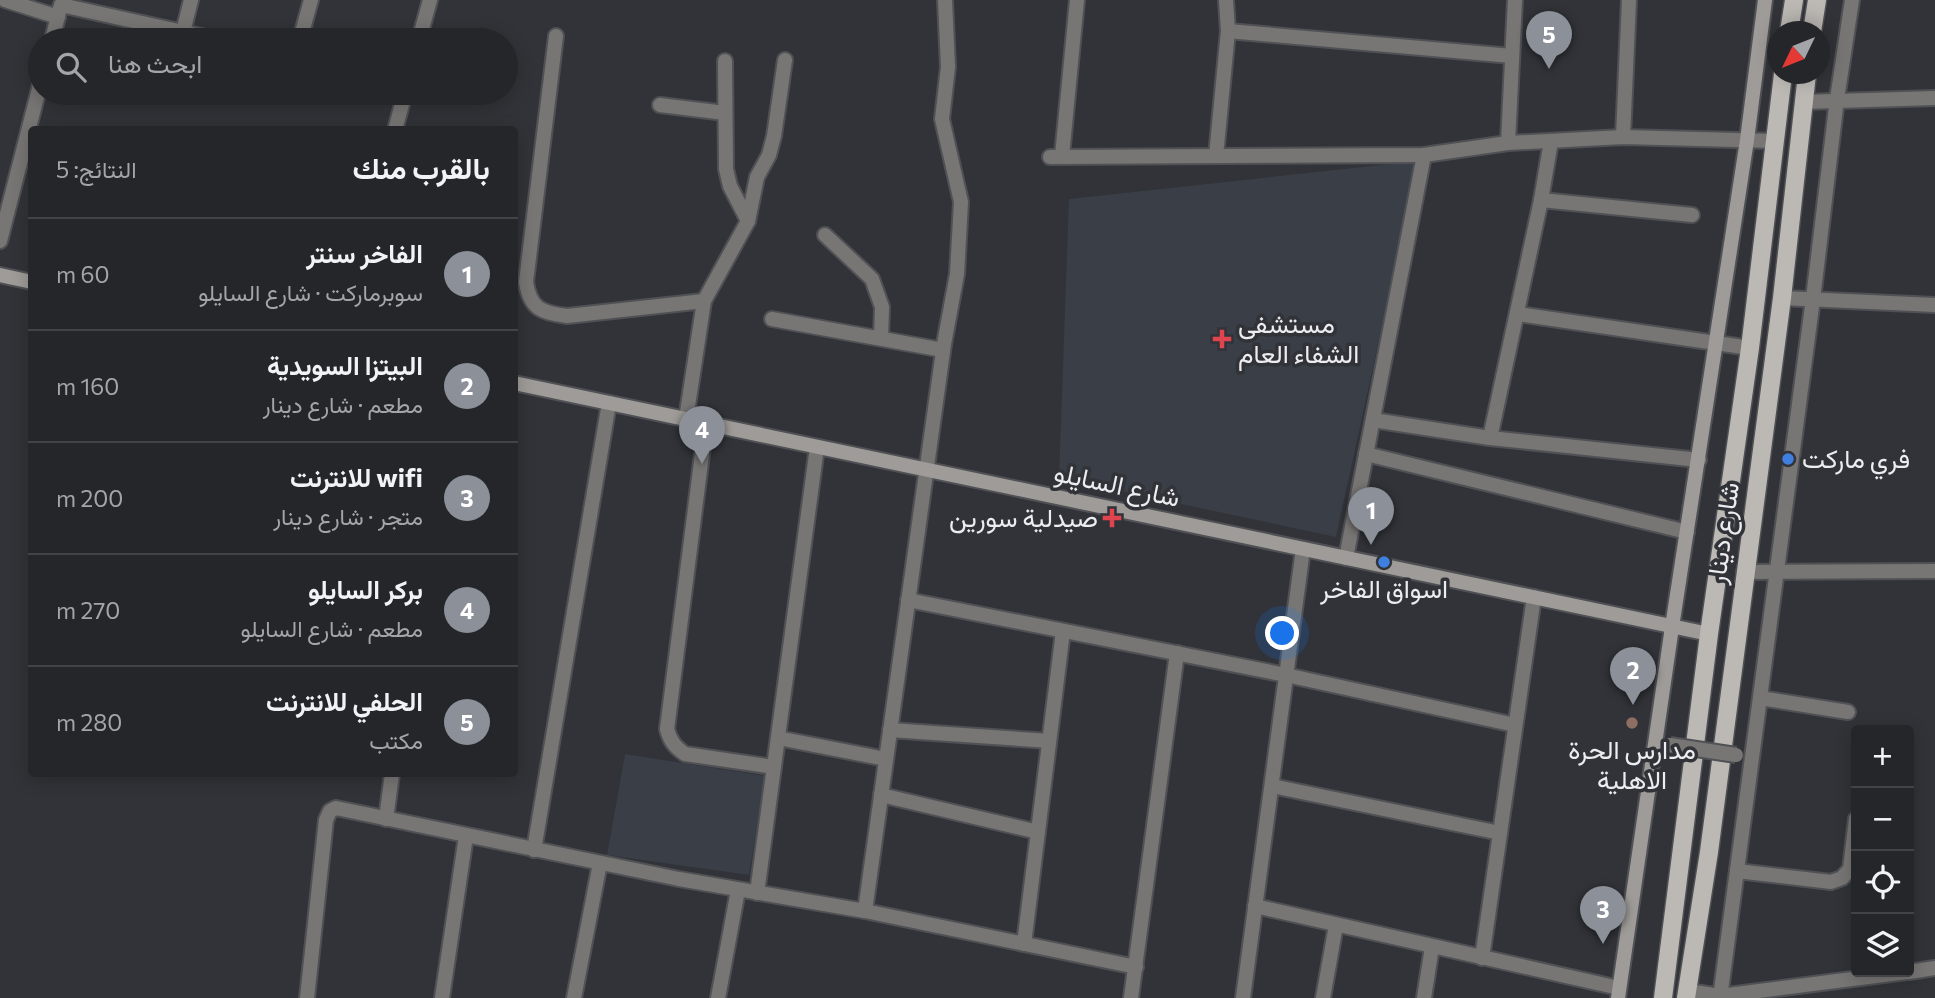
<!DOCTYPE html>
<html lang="ar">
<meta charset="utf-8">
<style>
body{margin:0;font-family:Commissioner,Vazirmatn,sans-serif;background:#313236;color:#f1f3f6;direction:rtl}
.controls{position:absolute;right:21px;bottom:21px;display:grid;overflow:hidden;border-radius:7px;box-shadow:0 4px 18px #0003}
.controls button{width:63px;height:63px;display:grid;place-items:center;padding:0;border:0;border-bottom:2px solid #424347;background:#25262a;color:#f1f3f6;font:35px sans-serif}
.compass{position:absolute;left:1767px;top:21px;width:63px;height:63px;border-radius:50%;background:#25262a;box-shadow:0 4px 18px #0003;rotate:227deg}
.you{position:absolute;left:1283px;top:634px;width:24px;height:24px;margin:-18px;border:5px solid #fff;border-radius:50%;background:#1a73e8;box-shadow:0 0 0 10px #1a73e833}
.badge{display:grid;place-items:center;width:46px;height:46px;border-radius:50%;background:#8c9099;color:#fff;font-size:23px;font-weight:700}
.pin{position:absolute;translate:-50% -58px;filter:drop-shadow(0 2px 4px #0008)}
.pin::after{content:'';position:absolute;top:37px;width:24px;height:21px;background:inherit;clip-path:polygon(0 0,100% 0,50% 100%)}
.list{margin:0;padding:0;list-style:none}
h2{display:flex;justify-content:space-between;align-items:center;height:91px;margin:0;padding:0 28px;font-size:30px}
h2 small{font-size:23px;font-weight:400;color:#a3a5a8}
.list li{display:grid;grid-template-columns:46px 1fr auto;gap:21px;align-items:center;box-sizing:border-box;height:112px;padding:0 28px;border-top:2px solid #424347}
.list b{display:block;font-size:26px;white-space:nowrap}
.list p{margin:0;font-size:23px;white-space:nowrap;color:#a3a5a8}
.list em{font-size:23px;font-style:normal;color:#a3a5a8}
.icon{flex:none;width:38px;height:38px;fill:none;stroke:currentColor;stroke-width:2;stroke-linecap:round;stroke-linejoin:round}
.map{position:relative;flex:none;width:1935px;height:998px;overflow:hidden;direction:ltr}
.search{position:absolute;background:#25262a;box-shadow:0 4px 18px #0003;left:28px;top:28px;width:490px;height:77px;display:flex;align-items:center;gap:18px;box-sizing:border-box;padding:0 24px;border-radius:38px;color:#a3a5a8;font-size:26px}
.panel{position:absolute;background:#25262a;box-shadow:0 4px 18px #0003;left:28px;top:126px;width:490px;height:651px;border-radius:7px;direction:rtl}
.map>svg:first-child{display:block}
.built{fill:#393e47}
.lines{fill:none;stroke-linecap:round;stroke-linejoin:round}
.street-casing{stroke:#4f5155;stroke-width:18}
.secondary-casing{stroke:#4f5155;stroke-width:18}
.primary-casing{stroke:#4f5155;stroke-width:21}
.street{stroke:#787674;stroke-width:14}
.secondary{stroke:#9e9b98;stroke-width:14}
.primary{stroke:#bcb8b4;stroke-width:18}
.street-bridge-casing{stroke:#4f5155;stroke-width:18;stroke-linecap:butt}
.street-bridge{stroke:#787674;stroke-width:14}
.health-dot{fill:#e0444e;stroke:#313338;stroke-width:2.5}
.shop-dot{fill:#3f7fe0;stroke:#313338;stroke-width:2.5}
.education-dot{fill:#8d6e63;stroke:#313338;stroke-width:2.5}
.labels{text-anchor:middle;stroke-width:7;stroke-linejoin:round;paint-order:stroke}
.poi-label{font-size:26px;fill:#ecedf0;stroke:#313338;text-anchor:start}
.street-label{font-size:26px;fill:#ecedf0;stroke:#313338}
</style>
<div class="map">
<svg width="1935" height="998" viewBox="0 0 1935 998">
<rect width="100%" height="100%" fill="#313338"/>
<g class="built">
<path d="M1418 161 1336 537 1059 478 1069 199Z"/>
<path d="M625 754 765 776 749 875 607 855Z"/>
</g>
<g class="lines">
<g class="street-casing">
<g id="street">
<path d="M5 0 58 17"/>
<path d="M61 5 219 40"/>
<path d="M1228 31 1512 56"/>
<path d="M183 32 191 0"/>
<path d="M556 36 526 282C530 309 542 313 567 316L704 301"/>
<path d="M52 40 60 8"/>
<path d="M300 40 311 0"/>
<path d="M419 40 430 0"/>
<path d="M725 61 726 169 730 186 748 221"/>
<path d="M1803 102 1935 98"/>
<path d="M660 105 725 113"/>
<path d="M395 130 405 93"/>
<path d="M1623 137 1629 0"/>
<path d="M1508 143 1515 0"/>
<path d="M1062 156 1077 0"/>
<path d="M1216 156 1228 31 1226 0"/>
<path d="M1050 157 1424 155 1508 143 1623 137 1774 141"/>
<path d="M1541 200 1692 215"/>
<path d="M825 235 872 279 882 307 881 338"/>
<path d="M0 241 40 85"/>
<path d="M1782 298 1935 305"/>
<path d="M1518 314 1750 348"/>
<path d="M772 319 943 350"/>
<path d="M686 419 704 301 748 221 757 177 769 155 774 136 785 60"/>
<path d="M1373 420 1490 438 1699 460"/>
<path d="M706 423 667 729C670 741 675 747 685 754L774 767"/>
<path d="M1490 438 1541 200 1551 141"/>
<path d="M1366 454 1687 532"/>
<path d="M1346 558 1424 155"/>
<path d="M1744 572 1935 571"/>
<path d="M908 600 1286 675 1515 725"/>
<path d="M1760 698 1848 712"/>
<path d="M890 730 1049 741"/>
<path d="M778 738 886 759"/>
<path d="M1272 786 1500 833"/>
<path d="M881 795 1038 832"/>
<path d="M386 819 392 774"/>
<path d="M534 850 609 403"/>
<path d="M1737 871 1831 882 1842 878 1850 869 1856 819"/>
<path d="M757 893 817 447"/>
<path d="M1255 906 1619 988"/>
<path d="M865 911 944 344 957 274 961 202 942 119 948 67 945 0"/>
<path d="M1024 944 1063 631"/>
<path d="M1482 958 1534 597"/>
<path d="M1909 972 1935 968"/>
<path d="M1688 991 1720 996 1907 972"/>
<path d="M307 998 326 820 330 811 336 808 679 879 865 911 1136 967"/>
<path d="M442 998 466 836"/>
<path d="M574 998 600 863"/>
<path d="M718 998 738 890"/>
<path d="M1131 998 1177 653"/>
<path d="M1243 998 1303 549"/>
<path d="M1323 998 1336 925"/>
<path d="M1424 998 1432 947"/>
<path d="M1720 998 1813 299 1837 99 1852 0"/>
</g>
</g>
<g class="secondary-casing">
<g id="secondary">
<path d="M0 275 32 282"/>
<path d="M514 383 1709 634"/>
<path d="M1618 998 1672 627 1747 140 1765 0"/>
</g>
</g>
<g class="primary-casing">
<g id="primary">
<path d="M1789 32 1794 0"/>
<path d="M1812 32 1817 0"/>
<path d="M1663 998 1709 634 1750 348 1783 74"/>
<path d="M1686 998 1709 852 1782 298 1807 74"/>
</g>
</g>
<use href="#street" class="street"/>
<use href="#secondary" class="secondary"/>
<use href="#primary" class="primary"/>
<g class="street-bridge-casing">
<path id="street-bridge" d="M1670 745 1736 755"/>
</g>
<use href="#street-bridge" class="street-bridge"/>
</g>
<g class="health-dot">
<path d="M1218.5 328.5h7v7h7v7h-7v7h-7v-7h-7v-7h7z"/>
<path d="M1108.5 507.5h7v7h7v7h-7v7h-7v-7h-7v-7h7z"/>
</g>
<g class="shop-dot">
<circle cx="1788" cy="459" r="7"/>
<circle cx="1384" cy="562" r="7"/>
</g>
<circle class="education-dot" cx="1632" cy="723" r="7"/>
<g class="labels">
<g class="poi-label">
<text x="1238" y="333">مستشفى<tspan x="1238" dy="30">الشفاء العام</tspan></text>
<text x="1802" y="468">فري ماركت</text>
<text x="1098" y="527" text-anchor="end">صيدلية سورين</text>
<text x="1384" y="598" text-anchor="middle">اسواق الفاخر</text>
<text x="1632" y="759" text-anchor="middle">مدارس الحرة<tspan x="1632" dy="30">الاهلية</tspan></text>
</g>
<g class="street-label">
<text transform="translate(1117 485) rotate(12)" y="9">شارع السايلو</text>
<text transform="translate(1723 533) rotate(-82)" y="9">شارع دينار</text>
</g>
</g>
</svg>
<div class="controls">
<button>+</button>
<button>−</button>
<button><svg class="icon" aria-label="locate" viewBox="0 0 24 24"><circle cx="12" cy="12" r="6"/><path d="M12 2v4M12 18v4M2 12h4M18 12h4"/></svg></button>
<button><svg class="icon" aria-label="layers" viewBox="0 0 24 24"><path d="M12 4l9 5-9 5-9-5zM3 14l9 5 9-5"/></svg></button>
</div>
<svg class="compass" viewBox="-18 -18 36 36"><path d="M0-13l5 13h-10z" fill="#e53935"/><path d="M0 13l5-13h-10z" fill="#a3a5a8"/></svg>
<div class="you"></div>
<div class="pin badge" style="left:1371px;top:545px">1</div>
<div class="pin badge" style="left:1633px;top:705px">2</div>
<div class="pin badge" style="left:1603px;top:944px">3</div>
<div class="pin badge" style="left:702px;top:464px">4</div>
<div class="pin badge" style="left:1549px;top:69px">5</div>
<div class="search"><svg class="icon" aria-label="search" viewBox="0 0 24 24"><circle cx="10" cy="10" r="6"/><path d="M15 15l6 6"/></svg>ابحث هنا</div>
<section class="panel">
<h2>بالقرب منك<small>النتائج: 5</small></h2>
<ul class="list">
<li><span class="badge">1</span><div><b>الفاخر سنتر</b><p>سوبرماركت · شارع السايلو</p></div><em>60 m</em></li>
<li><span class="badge">2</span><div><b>البيتزا السويدية</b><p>مطعم · شارع دينار</p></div><em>160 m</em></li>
<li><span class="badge">3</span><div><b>wifi للانترنت</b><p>متجر · شارع دينار</p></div><em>200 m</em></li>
<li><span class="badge">4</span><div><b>بركر السايلو</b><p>مطعم · شارع السايلو</p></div><em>270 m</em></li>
<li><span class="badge">5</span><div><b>الحلفي للانترنت</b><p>مكتب</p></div><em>280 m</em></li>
</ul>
</section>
</div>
